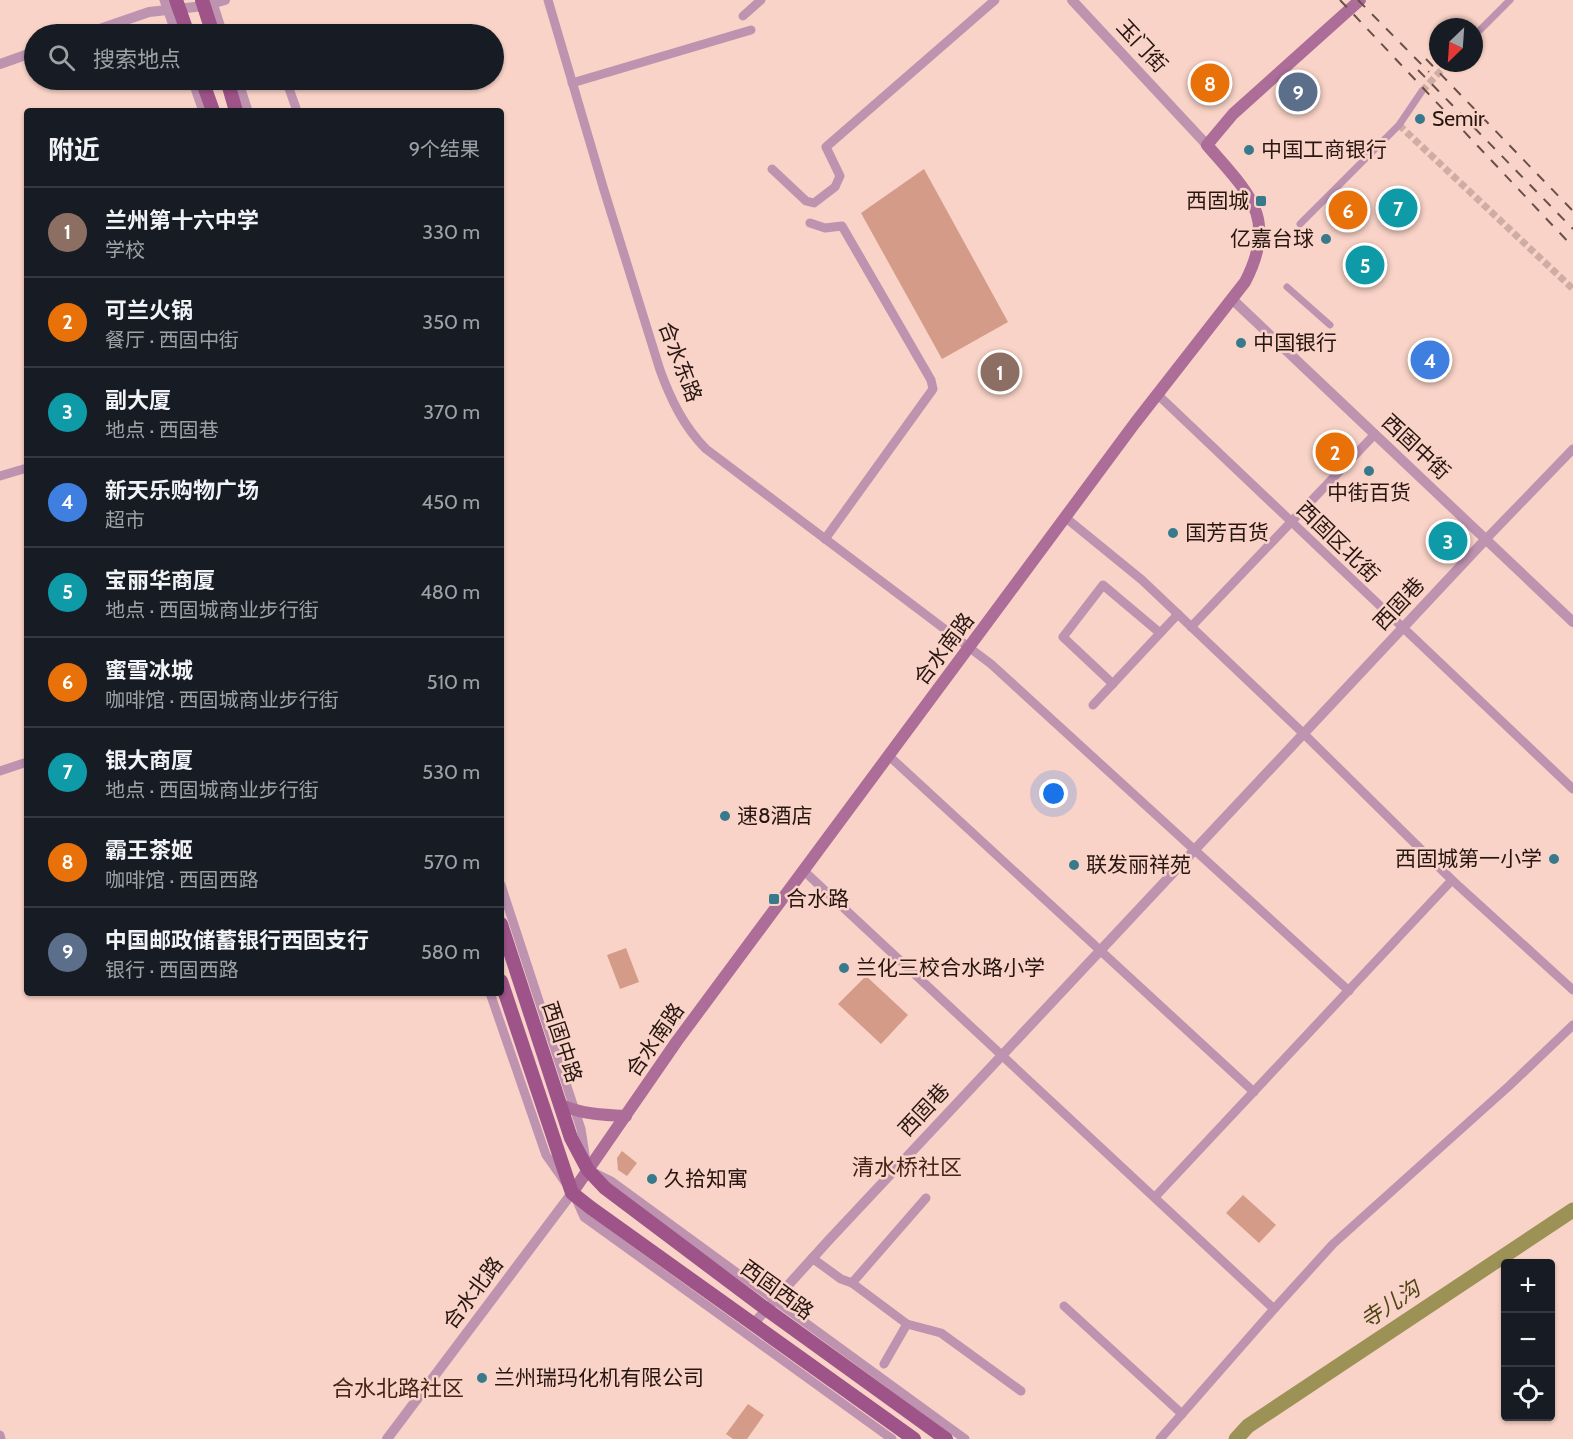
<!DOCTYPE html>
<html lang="zh">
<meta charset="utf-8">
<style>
body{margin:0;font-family:Cabin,"Noto Sans SC",sans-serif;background:#242831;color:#f1f3f6}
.controls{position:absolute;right:18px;bottom:18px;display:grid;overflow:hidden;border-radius:6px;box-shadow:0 2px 4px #0004}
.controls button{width:54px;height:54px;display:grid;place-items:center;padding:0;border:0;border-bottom:2px solid #363941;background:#171b24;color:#f1f3f6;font:30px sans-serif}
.compass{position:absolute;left:1429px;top:18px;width:54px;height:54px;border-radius:50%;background:#171b24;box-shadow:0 2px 4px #0004;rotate:205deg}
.you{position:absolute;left:1054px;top:794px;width:21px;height:21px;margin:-15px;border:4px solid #fff;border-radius:50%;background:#1a73e8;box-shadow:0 0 0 9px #1a73e833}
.badge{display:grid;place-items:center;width:39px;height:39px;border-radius:50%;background:#1a73e8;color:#fff;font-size:20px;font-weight:700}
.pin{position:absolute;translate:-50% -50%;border:3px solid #fff;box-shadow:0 2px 6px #0006}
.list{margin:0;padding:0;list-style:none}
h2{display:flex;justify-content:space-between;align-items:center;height:78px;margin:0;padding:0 24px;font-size:26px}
h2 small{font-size:20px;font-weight:400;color:#9ea1a6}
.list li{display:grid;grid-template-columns:39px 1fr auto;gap:18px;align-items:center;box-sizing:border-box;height:90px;padding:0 24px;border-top:2px solid #363941}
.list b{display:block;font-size:22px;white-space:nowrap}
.list p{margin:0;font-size:20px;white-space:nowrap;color:#9ea1a6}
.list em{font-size:20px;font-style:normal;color:#9ea1a6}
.icon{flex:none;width:33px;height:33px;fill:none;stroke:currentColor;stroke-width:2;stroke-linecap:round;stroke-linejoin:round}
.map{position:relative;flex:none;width:1573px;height:1439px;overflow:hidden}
.search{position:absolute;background:#171b24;box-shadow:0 2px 4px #0004;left:24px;top:24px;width:480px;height:66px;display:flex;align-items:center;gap:15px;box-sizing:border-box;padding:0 21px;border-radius:33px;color:#9ea1a6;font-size:22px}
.panel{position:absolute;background:#171b24;box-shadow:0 2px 4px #0004;left:24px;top:108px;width:480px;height:888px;border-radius:6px}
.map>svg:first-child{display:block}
.green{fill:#d49b88}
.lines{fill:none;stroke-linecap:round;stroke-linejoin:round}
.river{stroke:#9d9255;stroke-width:15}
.pedestrian-tunnel{stroke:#cfada3;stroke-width:7;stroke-dasharray:7 3.5;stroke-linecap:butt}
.pedestrian{stroke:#be93b0;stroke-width:7}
.minor{stroke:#be93b0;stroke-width:9}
.tertiary{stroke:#be93b0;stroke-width:10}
.secondary{stroke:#ac6e99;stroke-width:12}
.primary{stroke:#9e5389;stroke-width:14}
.rail{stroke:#685049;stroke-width:2;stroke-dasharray:10 10;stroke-linecap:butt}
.poi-dot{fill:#387a8c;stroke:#f9d3c7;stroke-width:2}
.labels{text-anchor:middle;stroke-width:5;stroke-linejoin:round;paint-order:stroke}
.street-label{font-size:21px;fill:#271611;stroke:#f9d3c7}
.poi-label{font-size:21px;fill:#271611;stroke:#f9d3c7;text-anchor:start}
.neighbourhood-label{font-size:22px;fill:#462317;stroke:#f9d3c7}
.water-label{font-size:22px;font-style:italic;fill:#4e4515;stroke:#f9d3c7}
</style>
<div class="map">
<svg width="1573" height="1439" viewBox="0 0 1573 1439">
<rect width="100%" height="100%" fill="#f9d3c7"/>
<g class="green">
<path d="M924 169 1008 322 942 359 861 213Z"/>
<path d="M626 948 639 982 620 989 607 955Z"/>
<path d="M866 976 908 1015 881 1044 838 1004Z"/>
<path d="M622 1151 637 1163 627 1176 618 1170 617 1158Z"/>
<path d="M1243 1195 1276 1225 1259 1243 1226 1213Z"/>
<path d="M748 1404 764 1415 747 1439H733L726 1434Z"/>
</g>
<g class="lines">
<path class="river" d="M1236 1439 1248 1426 1573 1210"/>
<g class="pedestrian-tunnel">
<path d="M1422 91 1448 63"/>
<path d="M1399 125 1573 289"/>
</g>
<g class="pedestrian">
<path d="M1474 36 1510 0"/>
<path d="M1300 224 1399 125 1422 91"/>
<path d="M1258 245 1267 246"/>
<path d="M1287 287 1330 325"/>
</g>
<g class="minor">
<path d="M164 0 176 34"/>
<path d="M212 0 223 34"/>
<path d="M548 0 604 190 660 370C671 400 684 427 706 449L991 664 1349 991"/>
<path d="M743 16 761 0"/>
<path d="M192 80 203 111"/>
<path d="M238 80 248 111"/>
<path d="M286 80 297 111"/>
<path d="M572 83 751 30"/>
<path d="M772 169 806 201 814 203 835 187 840 176 826 147 995 0"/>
<path d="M810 223 825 228 842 226 931 380 933 389 825 539"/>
<path d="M1157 394 1573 789"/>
<path d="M0 476 27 468"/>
<path d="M1066 518 1142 580 1304 734 1452 880 1573 990"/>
<path d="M1486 539 1573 449"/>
<path d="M1191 627 1375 434"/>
<path d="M1113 684 1063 637 1103 585 1160 633"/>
<path d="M1093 705 1178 614"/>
<path d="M889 756 1254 1092"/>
<path d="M0 771 27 762"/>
<path d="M804 871 1274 1309"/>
<path d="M501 885 581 1129 586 1161"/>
<path d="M490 993 546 1155 565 1182"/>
<path d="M595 1173 611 1181 965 1439"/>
<path d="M1155 1197 1452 880"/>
<path d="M576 1199 584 1217 892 1439"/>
<path d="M812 1258 841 1279 852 1283"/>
<path d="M1064 1306 1182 1414"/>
<path d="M907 1324 852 1283 926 1198"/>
<path d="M884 1364 907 1324 941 1333 1021 1391"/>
<path d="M0 1435 1 1439"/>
<path d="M1160 1439 1274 1309 1333 1244 1509 1086 1573 1025"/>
</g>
<g class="tertiary">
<path d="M1072 0 1207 145"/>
<path d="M85 34 149 12 204 6 225 0"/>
<path d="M0 64 34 52"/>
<path d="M1233 300 1573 622"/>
<path d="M754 1323 828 1241 1486 539"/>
<path d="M387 1439 572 1193"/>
</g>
<g class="secondary">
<path d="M561 1105C582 1114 603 1115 626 1116"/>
<path d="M572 1193 677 1041 1135 423 1245 282C1279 217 1248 193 1207 145L1233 114 1360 0"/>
</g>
<g class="primary">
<path d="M176 0 188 34"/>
<path d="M202 0 213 34"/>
<path d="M202 80 213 111"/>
<path d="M227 80 236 111"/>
<path d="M501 924 571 1138 588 1170 605 1188 766 1309 946 1439"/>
<path d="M501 981 572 1193 591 1208 914 1439"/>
</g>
<g class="rail">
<path d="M1340 0 1573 247"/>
<path d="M1358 0 1429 72"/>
<path d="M1426 59 1573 211"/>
<path d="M1418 70 1573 229"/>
</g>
</g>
<g class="poi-dot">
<circle cx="1420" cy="119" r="6"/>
<circle cx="1249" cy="150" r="6"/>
<rect x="1255" y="195" width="12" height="12" rx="3"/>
<circle cx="1326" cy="239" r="6"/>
<circle cx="1241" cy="343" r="6"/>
<circle cx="1369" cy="471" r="6"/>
<circle cx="1173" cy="533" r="6"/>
<circle cx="725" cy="816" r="6"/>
<circle cx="1554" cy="859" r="6"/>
<circle cx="1074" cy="865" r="6"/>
<rect x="768" y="893" width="12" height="12" rx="3"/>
<circle cx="844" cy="968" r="6"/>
<circle cx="652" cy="1179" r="6"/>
<circle cx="482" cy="1378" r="6"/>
</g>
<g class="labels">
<g class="street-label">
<text transform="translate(1142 46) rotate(47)" y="7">玉门街</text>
<text transform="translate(680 362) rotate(69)" y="7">合水东路</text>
<text transform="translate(1416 447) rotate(43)" y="7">西固中街</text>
<text transform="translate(1338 542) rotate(44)" y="7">西固区北街</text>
<text transform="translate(1399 604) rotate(-47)" y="7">西固巷</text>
<text transform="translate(944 649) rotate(-53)" y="7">合水南路</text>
<text transform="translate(655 1040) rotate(-55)" y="7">合水南路</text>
<text transform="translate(562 1042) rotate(72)" y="7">西固中路</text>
<text transform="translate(924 1110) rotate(-47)" y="7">西固巷</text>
<text transform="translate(777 1290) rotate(36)" y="7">西固西路</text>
<text transform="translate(473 1293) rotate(-53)" y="7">合水北路</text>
</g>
<g class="poi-label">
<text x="1432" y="126">Semir</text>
<text x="1261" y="157">中国工商银行</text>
<text x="1249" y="208" text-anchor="end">西固城</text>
<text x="1314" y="246" text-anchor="end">亿嘉台球</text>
<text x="1253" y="350">中国银行</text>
<text x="1369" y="500" text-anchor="middle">中街百货</text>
<text x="1185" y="540">国芳百货</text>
<text x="737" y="823">速8酒店</text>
<text x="1542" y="866" text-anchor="end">西固城第一小学</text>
<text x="1086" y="872">联发丽祥苑</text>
<text x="786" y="906">合水路</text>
<text x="856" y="975">兰化三校合水路小学</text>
<text x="664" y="1186">久拾知寓</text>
<text x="494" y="1385">兰州瑞玛化机有限公司</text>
</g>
<g class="neighbourhood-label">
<text x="907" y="1175">清水桥社区</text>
<text x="398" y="1396">合水北路社区</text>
</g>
<g class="water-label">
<text transform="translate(1390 1304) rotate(-34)" y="8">寺儿沟</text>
</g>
</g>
</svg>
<div class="controls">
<button>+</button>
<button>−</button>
<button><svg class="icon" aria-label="locate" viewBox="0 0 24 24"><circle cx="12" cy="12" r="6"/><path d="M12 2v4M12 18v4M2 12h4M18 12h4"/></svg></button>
</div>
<svg class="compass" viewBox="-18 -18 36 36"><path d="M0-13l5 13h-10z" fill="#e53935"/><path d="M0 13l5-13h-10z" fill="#9ea1a6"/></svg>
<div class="you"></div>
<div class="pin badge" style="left:1000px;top:372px;background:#8d6e63">1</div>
<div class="pin badge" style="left:1335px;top:452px;background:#e8710a">2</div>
<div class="pin badge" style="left:1448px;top:541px;background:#0f9aa8">3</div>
<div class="pin badge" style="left:1430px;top:360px;background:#3f7fe0">4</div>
<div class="pin badge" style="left:1365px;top:265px;background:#0f9aa8">5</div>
<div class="pin badge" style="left:1348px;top:210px;background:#e8710a">6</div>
<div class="pin badge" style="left:1398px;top:208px;background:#0f9aa8">7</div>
<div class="pin badge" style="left:1210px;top:83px;background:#e8710a">8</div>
<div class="pin badge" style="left:1298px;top:92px;background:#5c6f8a">9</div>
<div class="search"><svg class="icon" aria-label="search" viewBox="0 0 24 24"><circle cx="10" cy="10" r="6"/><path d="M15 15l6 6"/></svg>搜索地点</div>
<section class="panel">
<h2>附近<small>9个结果</small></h2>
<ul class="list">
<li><span class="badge" style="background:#8d6e63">1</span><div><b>兰州第十六中学</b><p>学校</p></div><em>330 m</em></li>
<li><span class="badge" style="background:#e8710a">2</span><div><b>可兰火锅</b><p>餐厅 · 西固中街</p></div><em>350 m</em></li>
<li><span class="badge" style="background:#0f9aa8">3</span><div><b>副大厦</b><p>地点 · 西固巷</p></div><em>370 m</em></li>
<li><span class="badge" style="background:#3f7fe0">4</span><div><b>新天乐购物广场</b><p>超市</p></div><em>450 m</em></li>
<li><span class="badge" style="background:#0f9aa8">5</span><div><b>宝丽华商厦</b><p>地点 · 西固城商业步行街</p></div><em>480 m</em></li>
<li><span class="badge" style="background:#e8710a">6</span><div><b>蜜雪冰城</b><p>咖啡馆 · 西固城商业步行街</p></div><em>510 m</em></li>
<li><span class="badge" style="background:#0f9aa8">7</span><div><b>银大商厦</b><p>地点 · 西固城商业步行街</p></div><em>530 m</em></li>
<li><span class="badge" style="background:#e8710a">8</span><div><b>霸王茶姬</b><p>咖啡馆 · 西固西路</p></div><em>570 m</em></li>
<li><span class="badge" style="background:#5c6f8a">9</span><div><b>中国邮政储蓄银行西固支行</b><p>银行 · 西固西路</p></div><em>580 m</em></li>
</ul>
</section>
</div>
